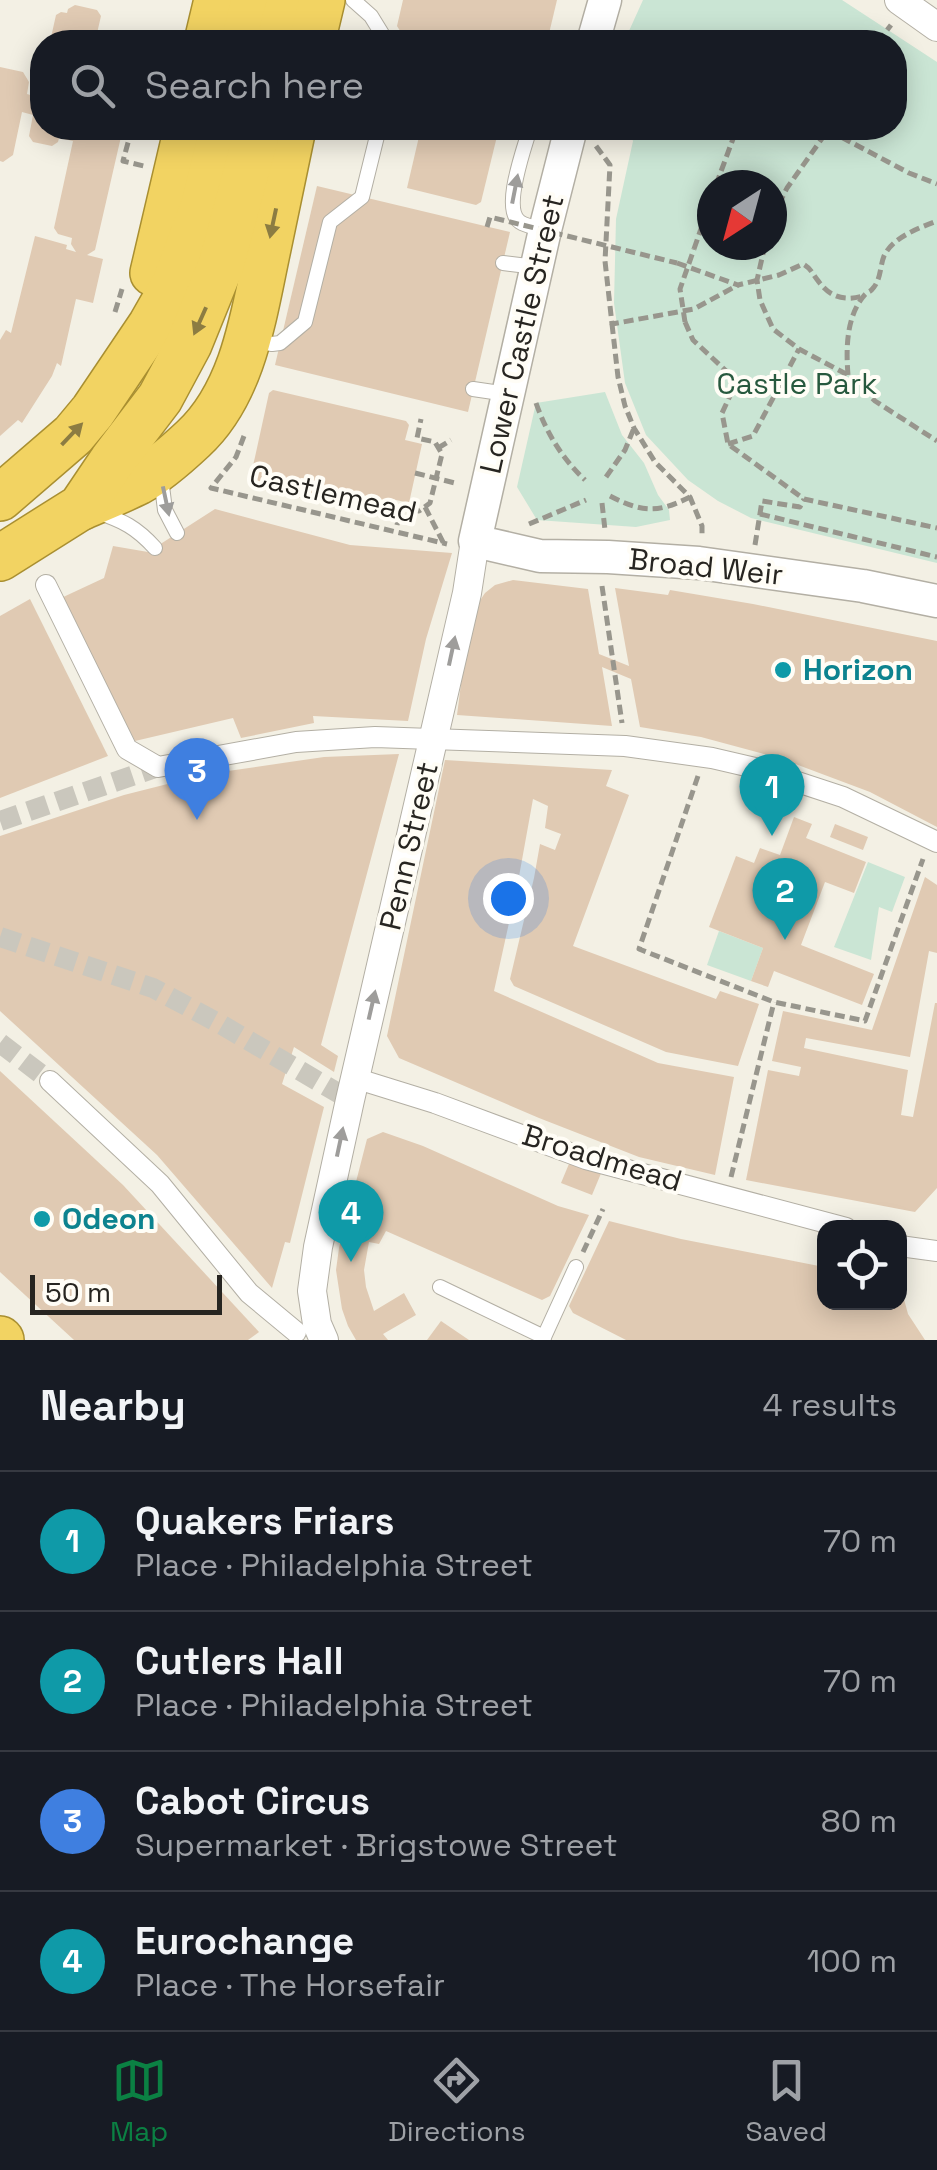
<!DOCTYPE html>
<meta charset="utf-8">
<style>
body{margin:0;font-family:"Space Grotesk",sans-serif;background:#242831;color:#f1f3f6}
.controls{position:absolute;right:30px;bottom:30px;display:grid;overflow:hidden;border-radius:20px;box-shadow:0 5px 25px #0003}
.controls button{width:90px;height:90px;display:grid;place-items:center;padding:0;border:0;border-bottom:2px solid #363941;background:#171b24;color:#f1f3f6;font:50px sans-serif}
.compass{position:absolute;left:697px;top:170px;width:90px;height:90px;border-radius:50%;background:#171b24;box-shadow:0 5px 25px #0003;rotate:216deg}
.scale{position:absolute;left:30px;bottom:25px;width:192px;box-sizing:border-box;padding-left:10px;border:5px solid #272521;border-top:0;font-size:28px;line-height:35px;white-space:nowrap;color:#272521;-webkit-text-stroke:8px #fffdf6;paint-order:stroke}
.you{position:absolute;left:508px;top:898px;width:35px;height:35px;margin:-25px;border:8px solid #fff;border-radius:50%;background:#1a73e8;box-shadow:0 0 0 15px #1a73e833}
.badge{display:grid;place-items:center;width:65px;height:65px;border-radius:50%;background:#0b8043;color:#fff;font-size:32px;font-weight:700}
.pin{position:absolute;translate:-50% -82px;filter:drop-shadow(0 2px 5px #0008)}
.pin::after{content:'';position:absolute;top:52px;width:35px;height:30px;background:inherit;clip-path:polygon(0 0,100% 0,50% 100%)}
.list{margin:0;padding:0;list-style:none}
h2{display:flex;justify-content:space-between;align-items:center;height:130px;margin:0;padding:0 40px;font-size:42px}
h2 small{font-size:32px;font-weight:400;color:#9ea1a6}
.list li{display:grid;grid-template-columns:65px 1fr auto;gap:30px;align-items:center;box-sizing:border-box;height:140px;padding:0 40px;border-top:2px solid #363941}
.list b{display:block;font-size:38px;white-space:nowrap}
.list p{margin:0;font-size:32px;white-space:nowrap;color:#9ea1a6}
.list em{font-size:32px;font-style:normal;color:#9ea1a6}
.icon{flex:none;width:55px;height:55px;fill:none;stroke:currentColor;stroke-width:2;stroke-linecap:round;stroke-linejoin:round}
.map{position:relative;flex:none;width:937px;height:1340px;overflow:hidden}
.search{position:absolute;background:#171b24;box-shadow:0 5px 25px #0003;left:30px;right:30px;top:30px;height:110px;display:flex;align-items:center;gap:25px;box-sizing:border-box;padding:0 35px;border-radius:40px;color:#9ea1a6;font-size:38px}
.sheet{height:690px;background:#171b24}
nav{display:flex;justify-content:space-around;align-items:center;box-sizing:border-box;height:140px;border-top:2px solid #363941;background:#171b24;font-size:28px;color:#9ea1a6}
nav a{display:grid;justify-items:center;gap:5px}
nav .on{color:#0b8043}
.map>svg:first-child{display:block}
.green{fill:#cae5d4;fill-rule:evenodd}
.building{fill:#e0cab3}
.lines{fill:none;stroke-linecap:round;stroke-linejoin:round}
.pedestrian-tunnel{stroke:#cac7bd;stroke-width:20;stroke-dasharray:20 10;stroke-linecap:butt}
.service-casing{stroke:#b3afa4;stroke-width:16}
.pedestrian-casing{stroke:#b3afa4;stroke-width:22}
.minor-casing{stroke:#b3afa4;stroke-width:30}
.tertiary-casing{stroke:#b3afa4;stroke-width:35}
.trunk-casing{stroke:#a98f31;stroke-width:48}
.path{stroke:#98968d;stroke-width:5;stroke-dasharray:10 5;stroke-linecap:butt}
.service{stroke:#fff;stroke-width:14}
.pedestrian{stroke:#fff;stroke-width:20}
.minor{stroke:#fff;stroke-width:28}
.tertiary{stroke:#fff;stroke-width:32}
.trunk{stroke:#f2d362;stroke-width:45}
.path-bridge{stroke:#98968d;stroke-width:5;stroke-dasharray:10 5;stroke-linecap:butt}
.oneway{fill:#9e9d9b}
.oneway2{fill:#8c7c42}
.culture-dot{fill:#0f9aa8;stroke:#fffdf6;stroke-width:4}
.labels{text-anchor:middle;stroke-width:8;stroke-linejoin:round;paint-order:stroke}
.street-label{font-size:30px;fill:#272521;stroke:#fffdf6}
.park-label{font-size:30px;fill:#27593e;stroke:#fffdf6}
.culture-label{font-size:30px;font-weight:bold;fill:#0d838f;stroke:#fffdf6;text-anchor:start}
</style>
<div class="map">
<svg width="937" height="1340" viewBox="0 0 937 1340">
<rect width="100%" height="100%" fill="#f3f0e4"/>
<g class="green">
<path d="M643 0H842L937 62V563L751 518 718 501 688 480 646 435 625 383 614 303 616 219 633 141 628 128H894V42H624ZM772 185V245H712V185Z"/>
<path d="M605 392 622 435 644 463 658 495 669 510 670 520 636 527 537 520 517 487 536 403Z"/>
<path d="M868 862 905 877 892 912 879 907 871 960 834 947Z"/>
<path d="M719 931 763 948 751 981 707 965Z"/>
</g>
<g class="building">
<path d="M403 0H557L547 42H407L397 26Z"/>
<path d="M75 5 97 10 101 16 95 42H50L56 15 61 12 67 13 68 9Z"/>
<path d="M0 67 23 72 29 82 27 94 37 97 42 82V128H123L95 250 87 255 103 259 93 303 76 299 61 366 57 363 52 376 22 423 18 420 0 436V340L6 330 11 333 35 236 67 245 66 249 76 252 71 244 72 238 58 234 54 228 73 141 59 138 58 142 52 146 33 142 29 136 33 115 22 112 13 155 3 162 0 161Z"/>
<path d="M421 128H499L481 202 476 205 407 188Z"/>
<path d="M317 186 510 232 468 412 275 365Z"/>
<path d="M273 390 406 421 409 425 405 440 422 444 409 503 392 499 389 514 384 517 252 487 249 482 255 457 269 393Z"/>
<path d="M215 509 350 545 452 553 426 639 408 721 313 716 314 723 241 738 233 718 135 741 59 599 104 578 113 546 148 552Z"/>
<path d="M513 580 588 589 599 654 629 666 615 588 668 595 670 590 753 604 937 641V827L870 792 782 759 701 737 640 727 631 679 602 667 612 726 457 715 467 637 475 608 485 593 495 585Z"/>
<path d="M30 599 108 756 0 798V616Z"/>
<path d="M399 754 321 1045 338 1056 334 1072 294 1047 282 1084 324 1107 290 1243 285 1242 272 1288 157 1155 0 1011V836L124 795 207 774 324 757Z"/>
<path d="M445 760 612 770 606 786 629 795 573 946 716 999 720 991 759 1004 738 1066 666 1052 514 986 510 979 534 878 540 844 555 850 561 834 545 828 548 806 533 799 518 882 494 991 658 1063 734 1077 715 1175 639 1157 539 1118 399 1058 387 1036Z"/>
<path d="M794 817 812 824 806 838 866 862 854 893 825 882 801 945 874 974 862 1005 774 971 768 987 751 981 763 948 709 927 736 856 754 863 760 848 780 855Z"/>
<path d="M835 824 868 837 863 850 830 837Z"/>
<path d="M925 877 937 885V953L929 951 910 1057 806 1038 804 1048 908 1070 901 1115 913 1117 935 1003H937V1188L915 1212 746 1180 768 1070 799 1076 801 1067 772 1061 783 1011 872 1030Z"/>
<path d="M0 1071 123 1185 259 1332 248 1340H74L0 1272Z"/>
<path d="M383 1132 423 1146 558 1206 589 1215 550 1296 542 1300 386 1231 379 1244 369 1242 367 1253 364 1270 366 1287 374 1311 404 1293 416 1315 383 1334 388 1340H356L348 1326 342 1309 336 1270 339 1248 367 1139Z"/>
<path d="M571 1159 602 1171 592 1195 561 1183Z"/>
<path d="M609 1221 681 1239 824 1267V1302H900L901 1288 908 1314 925 1340H626L573 1313 569 1306Z"/>
<path d="M441 1321 469 1340H427Z"/>
</g>
<g class="lines">
<g class="pedestrian-tunnel">
<path d="M0 821 158 767"/>
<path d="M0 937 153 988 222 1025 350 1100"/>
<path d="M0 1043 50 1081"/>
</g>
<g class="service-casing">
<g id="service">
<path d="M353 0 371 16 387 42"/>
<path d="M530 128C525 147 501 209 520 222 526 226 537 228 544 230"/>
<path d="M503 263 536 267"/>
<path d="M254 341 272 344 280 343 305 322 330 222 362 197 379 128"/>
<path d="M473 389 507 394"/>
<path d="M161 478 165 510 177 533"/>
<path d="M97 512C123 521 136 527 155 548"/>
<path d="M440 1287 544 1337 543 1340"/>
<path d="M544 1337 576 1267"/>
</g>
</g>
<g class="pedestrian-casing">
<g id="pedestrian">
<path d="M46 585 127 749 158 767 296 742 375 737 625 746 712 758 755 768 843 797 937 842"/>
<path d="M361 1080 435 1103 586 1159 846 1228"/>
<path d="M50 1081 160 1184 249 1293 296 1332"/>
<path d="M900 1246 937 1251"/>
</g>
</g>
<g class="minor-casing">
<g id="minor">
<path d="M899 0 937 27"/>
<path d="M324 1340 317 1324 312 1291 318 1247 350 1100 467 593 475 541"/>
</g>
</g>
<g class="tertiary-casing">
<g id="tertiary">
<path d="M593 42 605 0"/>
<path d="M571 128 545 230 475 541 540 556 608 557 699 563 863 586 937 601"/>
</g>
</g>
<g class="trunk-casing">
<g id="trunk">
<path d="M207 42 217 0"/>
<path d="M244 42 254 0"/>
<path d="M279 42 290 0"/>
<path d="M312 42 322 0"/>
<path d="M153 273 187 128"/>
<path d="M0 498 73 435 93 411 151 325 175 283 204 204 223 128"/>
<path d="M82 507C100 499 120 491 138 482 158 471 177 454 193 439 244 392 254 313 268 248 276 208 285 168 293 128"/>
<path d="M0 558 81 507 112 461 160 398 189 344 221 265 258 128"/>
<path d="M0 1339 1 1340"/>
</g>
</g>
<g class="path">
<path d="M878 42 891 25"/>
<path d="M132 128 123 161 144 166"/>
<path d="M596 146 610 165 605 261 612 324 694 309 738 285"/>
<path d="M716 185 737 128"/>
<path d="M772 218 787 188 828 130 909 173 937 184"/>
<path d="M765 245 757 280 760 300 773 329 799 349 848 375 875 401 937 441"/>
<path d="M694 249 712 197"/>
<path d="M677 263 738 285 779 275 803 264C812 269 812 274 819 282 831 298 845 301 863 296"/>
<path d="M115 312 122 289"/>
<path d="M685 322 693 340 737 381 722 413 728 444 804 499 937 528"/>
<path d="M612 324 618 377 625 406 634 428 655 462 690 497 702 526V535"/>
<path d="M848 375C846 350 846 318 863 297 868 290 869 294 874 287 881 278 880 266 884 256 893 237 919 228 937 221"/>
<path d="M536 403C547 434 562 458 585 480"/>
<path d="M244 436 236 457 211 488 447 544"/>
<path d="M728 444 753 436 799 349"/>
<path d="M438 448 451 440"/>
<path d="M415 473 455 483"/>
<path d="M606 477 625 450 634 428"/>
<path d="M610 496C643 513 658 513 690 497"/>
<path d="M602 503 605 530"/>
<path d="M425 507 444 544"/>
<path d="M760 514 937 557"/>
<path d="M529 524 586 500"/>
<path d="M397 525 401 506 419 511 430 503 442 454 435 442 417 438 421 419"/>
<path d="M755 545 762 501 800 507 804 499"/>
<path d="M602 586 622 723"/>
<path d="M698 776 639 949 774 1002 865 1021 923 859"/>
<path d="M731 1177 774 1002"/>
<path d="M583 1252 603 1209"/>
</g>
<use href="#service" class="service"/>
<use href="#pedestrian" class="pedestrian"/>
<use href="#minor" class="minor"/>
<use href="#tertiary" class="tertiary"/>
<use href="#trunk" class="trunk"/>
<g class="path-bridge">
<path d="M487 227 490 217 677 263"/>
<path d="M685 322 680 289 694 249"/>
</g>
</g>
<defs><path id="oneway-solid" d="M-6-.8H1V-3.2L6.5 0L1 3.2V.8H-6Z" transform="scale(2.5)"/></defs>
<g class="oneway">
<use href="#oneway-solid" transform="translate(515 189) rotate(-79)"/>
<use href="#oneway-solid" transform="translate(166 501) rotate(78)"/>
<use href="#oneway-solid" transform="translate(452 651) rotate(-78)"/>
<use href="#oneway-solid" transform="translate(372 1005) rotate(-77)"/>
<use href="#oneway-solid" transform="translate(340 1142) rotate(-78)"/>
</g>
<g class="oneway2">
<use href="#oneway-solid" transform="translate(273 223) rotate(102)"/>
<use href="#oneway-solid" transform="translate(200 321) rotate(114)"/>
<use href="#oneway-solid" transform="translate(72 434) rotate(-46)"/>
</g>
<g class="culture-dot">
<circle cx="783" cy="670" r="10"/>
<circle cx="42" cy="1219" r="10"/>
</g>
<g class="labels">
<g class="street-label">
<text transform="translate(522 334) rotate(-77)" y="10">Lower Castle Street</text>
<text transform="translate(333 494) rotate(13)" y="10">Castlemead</text>
<text transform="translate(706 567) rotate(6)" y="10">Broad Weir</text>
<text transform="translate(409 846) rotate(-77)" y="10">Penn Street</text>
<text transform="translate(602 1158) rotate(17)" y="10">Broadmead</text>
</g>
<g class="park-label">
<text x="797" y="394">Castle Park</text>
</g>
<g class="culture-label">
<text x="803" y="680">Horizon</text>
<text x="62" y="1229">Odeon</text>
</g>
</g>
</svg>
<div class="controls">
<button><svg class="icon" aria-label="locate" viewBox="0 0 24 24"><circle cx="12" cy="12" r="6"/><path d="M12 2v4M12 18v4M2 12h4M18 12h4"/></svg></button>
</div>
<svg class="compass" viewBox="-18 -18 36 36"><path d="M0-13l5 13h-10z" fill="#e53935"/><path d="M0 13l5-13h-10z" fill="#9ea1a6"/></svg>
<div class="scale">50 m</div>
<div class="you"></div>
<div class="pin badge" style="left:772px;top:836px;background:#0f9aa8">1</div>
<div class="pin badge" style="left:785px;top:940px;background:#0f9aa8">2</div>
<div class="pin badge" style="left:197px;top:820px;background:#3f7fe0">3</div>
<div class="pin badge" style="left:351px;top:1262px;background:#0f9aa8">4</div>
<div class="search"><svg class="icon" aria-label="search" viewBox="0 0 24 24"><circle cx="10" cy="10" r="6"/><path d="M15 15l6 6"/></svg>Search here</div>
</div>
<section class="sheet">
<h2>Nearby<small>4 results</small></h2>
<ul class="list">
<li><span class="badge" style="background:#0f9aa8">1</span><div><b>Quakers Friars</b><p>Place · Philadelphia Street</p></div><em>70 m</em></li>
<li><span class="badge" style="background:#0f9aa8">2</span><div><b>Cutlers Hall</b><p>Place · Philadelphia Street</p></div><em>70 m</em></li>
<li><span class="badge" style="background:#3f7fe0">3</span><div><b>Cabot Circus</b><p>Supermarket · Brigstowe Street</p></div><em>80 m</em></li>
<li><span class="badge" style="background:#0f9aa8">4</span><div><b>Eurochange</b><p>Place · The Horsefair</p></div><em>100 m</em></li>
</ul>
</section>
<nav>
<a class="on"><svg class="icon" aria-label="map" viewBox="0 0 24 24"><path d="M3 6l6-2 6 2 6-2v14l-6 2-6-2-6 2zM9 4v14M15 6v14"/></svg>Map</a>
<a><svg class="icon" aria-label="directions" viewBox="0 0 24 24"><path d="M12 3l9 9-9 9-9-9zM9 14v-3h6M13 9l2 2-2 2"/></svg>Directions</a>
<a><svg class="icon" aria-label="saved" viewBox="0 0 24 24"><path d="M7 4h10v16l-5-4-5 4z"/></svg>Saved</a>
</nav>
